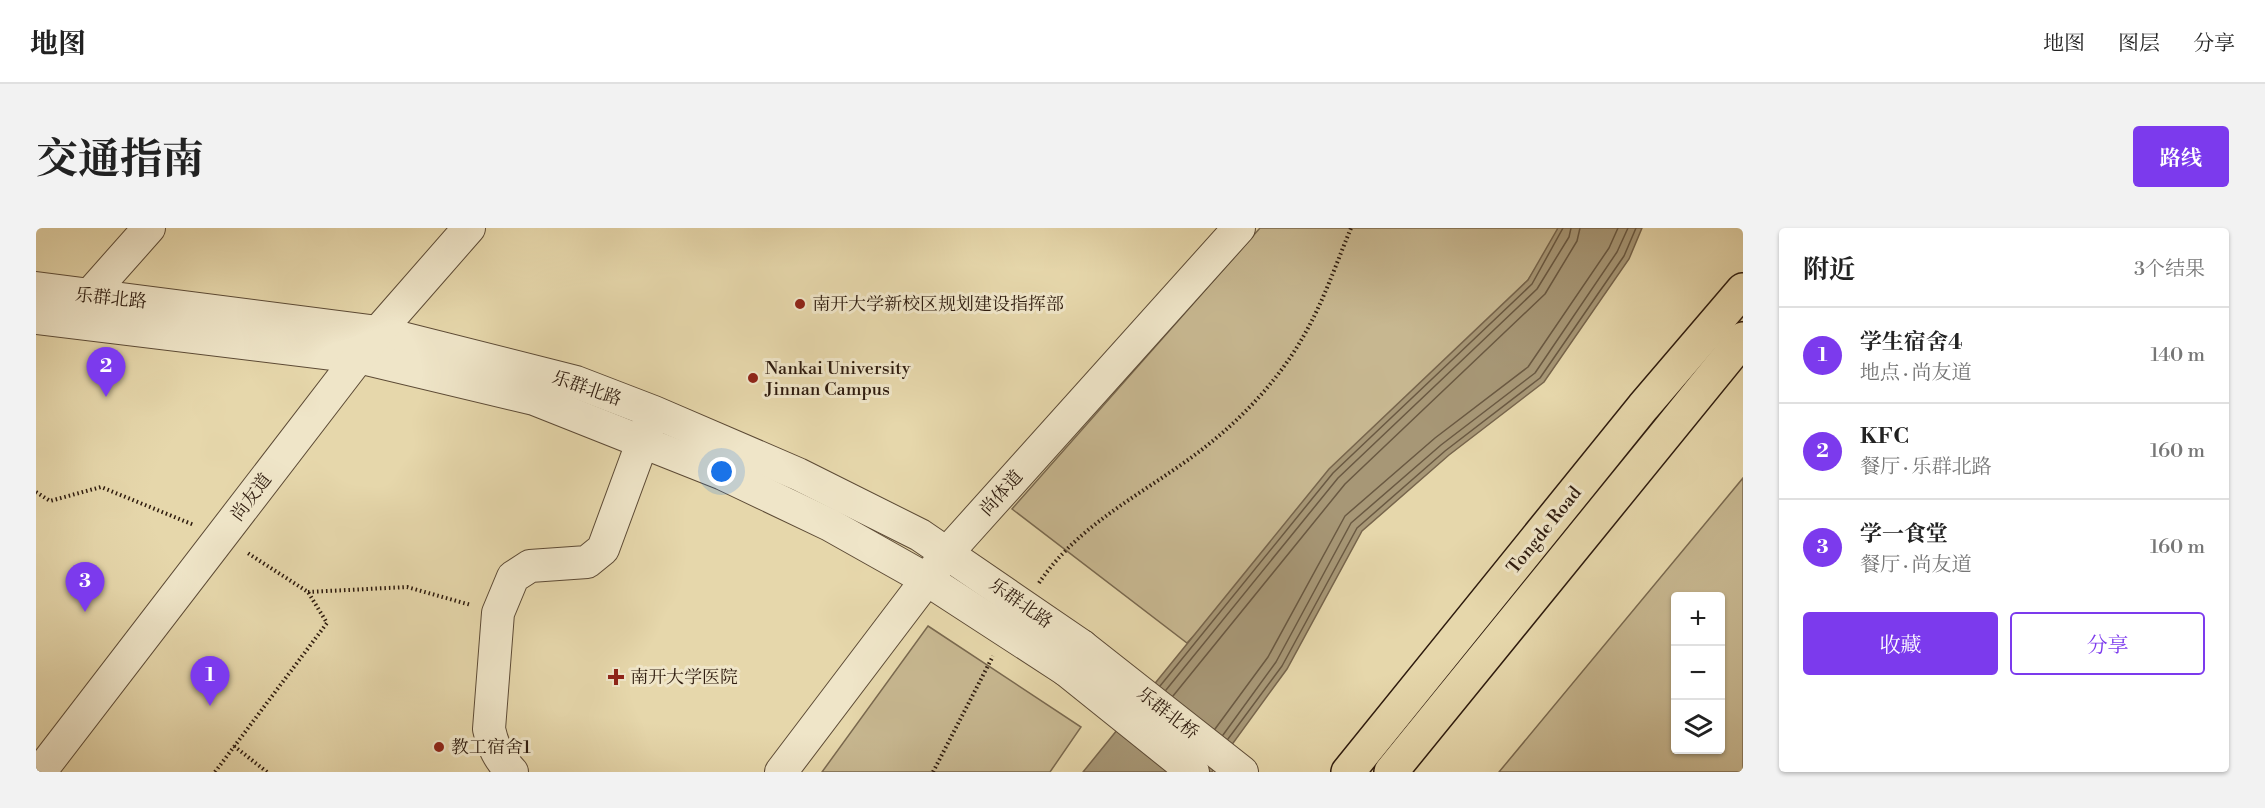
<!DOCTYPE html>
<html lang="zh">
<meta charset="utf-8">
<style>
body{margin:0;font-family:"Libre Bodoni","Noto Serif SC",serif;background:#f2f2f2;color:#222}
.controls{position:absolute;right:18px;bottom:18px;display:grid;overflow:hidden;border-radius:6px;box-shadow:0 2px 4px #0004}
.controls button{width:54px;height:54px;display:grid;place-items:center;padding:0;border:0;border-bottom:2px solid #e0e0e0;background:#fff;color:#222;font:30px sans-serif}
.you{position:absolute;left:686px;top:244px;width:21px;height:21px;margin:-15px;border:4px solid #fff;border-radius:50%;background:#1a73e8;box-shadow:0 0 0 9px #1a73e833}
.badge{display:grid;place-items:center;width:39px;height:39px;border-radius:50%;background:#7c3aed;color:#fff;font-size:20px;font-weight:700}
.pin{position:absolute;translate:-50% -50px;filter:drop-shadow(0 2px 3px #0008)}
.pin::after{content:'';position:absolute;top:32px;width:21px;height:18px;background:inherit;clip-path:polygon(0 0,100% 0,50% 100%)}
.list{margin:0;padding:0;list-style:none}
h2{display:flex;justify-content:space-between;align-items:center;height:78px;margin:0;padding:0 24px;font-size:26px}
h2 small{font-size:20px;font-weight:400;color:#767676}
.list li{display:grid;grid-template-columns:39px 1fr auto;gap:18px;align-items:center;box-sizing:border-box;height:96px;padding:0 24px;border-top:2px solid #e0e0e0}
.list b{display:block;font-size:22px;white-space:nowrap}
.list p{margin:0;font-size:20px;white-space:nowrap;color:#767676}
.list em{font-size:20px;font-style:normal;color:#767676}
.actions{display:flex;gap:12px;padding:18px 24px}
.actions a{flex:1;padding:14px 0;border:2px solid #7c3aed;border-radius:6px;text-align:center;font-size:21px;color:#7c3aed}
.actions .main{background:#7c3aed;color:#fff}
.icon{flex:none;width:33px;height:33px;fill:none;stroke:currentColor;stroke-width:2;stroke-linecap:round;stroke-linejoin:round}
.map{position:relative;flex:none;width:1707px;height:544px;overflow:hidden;border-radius:6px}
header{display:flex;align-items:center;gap:36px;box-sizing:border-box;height:84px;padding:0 30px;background:#fff;border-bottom:2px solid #e0e0e0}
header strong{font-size:28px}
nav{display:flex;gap:33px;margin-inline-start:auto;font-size:21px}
.intro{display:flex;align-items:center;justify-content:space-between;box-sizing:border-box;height:144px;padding:0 36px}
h1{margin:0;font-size:42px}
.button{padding:15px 27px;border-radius:6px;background:#7c3aed;color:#fff;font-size:21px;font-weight:700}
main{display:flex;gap:36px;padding:0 36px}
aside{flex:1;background:#fff;border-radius:6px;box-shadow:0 2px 4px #0004}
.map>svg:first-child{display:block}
.green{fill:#c7b790;stroke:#7a694f;stroke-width:1.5;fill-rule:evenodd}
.water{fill:#a79776;stroke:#77654c;stroke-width:1.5}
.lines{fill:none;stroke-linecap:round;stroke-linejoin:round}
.shore{stroke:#6a5942;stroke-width:1.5}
.minor-casing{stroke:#5c4a35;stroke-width:34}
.major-casing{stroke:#2e1b0e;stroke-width:36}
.path{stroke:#2e1b0e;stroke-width:4;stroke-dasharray:1.5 3;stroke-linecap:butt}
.minor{stroke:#efe5c8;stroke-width:32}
.major{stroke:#e6d7ab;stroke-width:33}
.poi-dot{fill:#8f2418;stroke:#efe5c8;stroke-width:2}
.labels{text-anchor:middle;stroke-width:6;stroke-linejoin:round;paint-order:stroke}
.street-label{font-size:18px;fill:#2e1b0e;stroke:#efe5c8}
.poi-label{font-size:18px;fill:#2e1b0e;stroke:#efe5c8;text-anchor:start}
</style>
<header>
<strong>地图</strong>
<nav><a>地图</a><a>图层</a><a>分享</a></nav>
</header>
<div class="intro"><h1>交通指南</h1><a class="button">路线</a></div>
<main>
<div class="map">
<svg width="1707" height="544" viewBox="0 0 1707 544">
<rect width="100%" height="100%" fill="#e6d7ab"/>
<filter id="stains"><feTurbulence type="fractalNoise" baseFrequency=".00333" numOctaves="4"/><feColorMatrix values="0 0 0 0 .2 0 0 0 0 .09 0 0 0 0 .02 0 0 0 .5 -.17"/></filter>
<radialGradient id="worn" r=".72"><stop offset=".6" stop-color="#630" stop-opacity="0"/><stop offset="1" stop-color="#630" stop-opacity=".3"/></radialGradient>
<g class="green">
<path d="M1224 0H1526L1492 52 1151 415 976 281Z"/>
<path d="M1707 250V544H1463ZM1640 368H1684V522H1640Z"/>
<path d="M892 398 1045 499 1014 544H786Z"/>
</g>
<path class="water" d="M1522 0H1606L1593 31 1508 154 1413 227 1326 303 1251 441 1176 544H1047L1293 241 1492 52Z"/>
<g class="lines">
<g class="shore">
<path d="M1124 458 1297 245 1496 56 1527 0"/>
<path d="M1130 462 1302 250 1501 61 1533 9 1535 0"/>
<path d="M1137 468 1309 256 1509 66 1541 13 1544 0"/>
<path d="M1179 501 1232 429 1309 288 1399 210 1492 139 1573 20 1582 0"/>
<path d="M1187 507 1240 434 1315 295 1405 217 1499 145 1581 24 1592 0"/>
<path d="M1192 511 1246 438 1321 300 1409 223 1504 150 1588 28 1600 0"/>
</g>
<g class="minor-casing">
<g id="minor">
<path d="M0 60 342 104 540 154 618 184 762 246 884 307 1046 418 1206 544"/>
<path d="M42 80 113 0"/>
<path d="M0 90 322 129 498 171 687 246 794 297 890 351 1030 442 1046 418"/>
<path d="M1030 442 1157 544"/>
<path d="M4 544 342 104 433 0"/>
<path d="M476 544C463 531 457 519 453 501L462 385 477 349 494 338 551 334 567 321 613 196"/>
<path d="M745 544 911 325 1203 0"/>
</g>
</g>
<g class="major-casing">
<g id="major">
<path d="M1312 544 1607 179 1707 62"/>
<path d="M1355 544 1707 111"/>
</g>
</g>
<g class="path">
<path d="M0 264 14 273 65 259 158 297"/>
<path d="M1003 355C1040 300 1097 271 1149 234 1196 201 1239 158 1267 109 1287 75 1300 36 1315 0"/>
<path d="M272 364 371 359 435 377"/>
<path d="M198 518 231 544"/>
<path d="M179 544 291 395 272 364 210 324"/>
<path d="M897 544 957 428"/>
</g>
<use href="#minor" class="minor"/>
<use href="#major" class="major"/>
</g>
<g class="poi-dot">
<circle cx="764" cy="76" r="6"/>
<circle cx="717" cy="150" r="6"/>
<path d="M577 440h6v6h6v6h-6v6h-6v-6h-6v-6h6z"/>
<circle cx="403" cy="519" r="6"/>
</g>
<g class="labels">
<g class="street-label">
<text transform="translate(75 70) rotate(6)" y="6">乐群北路</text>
<text transform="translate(551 160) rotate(19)" y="6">乐群北路</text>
<text transform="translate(965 265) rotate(-48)" y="6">尚体道</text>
<text transform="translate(215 269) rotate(-53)" y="6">尚友道</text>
<text transform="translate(1508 302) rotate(-51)" y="6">Tongde Road</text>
<text transform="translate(985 375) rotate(35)" y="6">乐群北路</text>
<text transform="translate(1132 485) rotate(38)" y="6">乐群北桥</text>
</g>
<g class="poi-label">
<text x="776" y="82">南开大学新校区规划建设指挥部</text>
<text x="729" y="146">Nankai University<tspan x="729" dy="21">Jinnan Campus</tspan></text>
<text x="594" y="455">南开大学医院</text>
<text x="415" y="525">教工宿舍1</text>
</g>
</g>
<rect width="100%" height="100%" filter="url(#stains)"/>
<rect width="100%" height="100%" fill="url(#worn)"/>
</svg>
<div class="controls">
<button>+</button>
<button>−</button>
<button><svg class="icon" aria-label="layers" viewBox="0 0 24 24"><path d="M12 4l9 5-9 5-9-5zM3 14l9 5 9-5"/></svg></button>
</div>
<div class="you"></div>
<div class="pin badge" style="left:174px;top:478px">1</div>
<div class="pin badge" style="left:70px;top:169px">2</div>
<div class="pin badge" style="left:49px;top:384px">3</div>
</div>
<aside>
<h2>附近<small>3个结果</small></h2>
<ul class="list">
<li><span class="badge">1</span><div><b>学生宿舍4</b><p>地点 · 尚友道</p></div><em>140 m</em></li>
<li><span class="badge">2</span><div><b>KFC</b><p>餐厅 · 乐群北路</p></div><em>160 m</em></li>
<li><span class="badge">3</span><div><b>学一食堂</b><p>餐厅 · 尚友道</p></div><em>160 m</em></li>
</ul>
<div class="actions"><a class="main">收藏</a><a>分享</a></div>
</aside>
</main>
